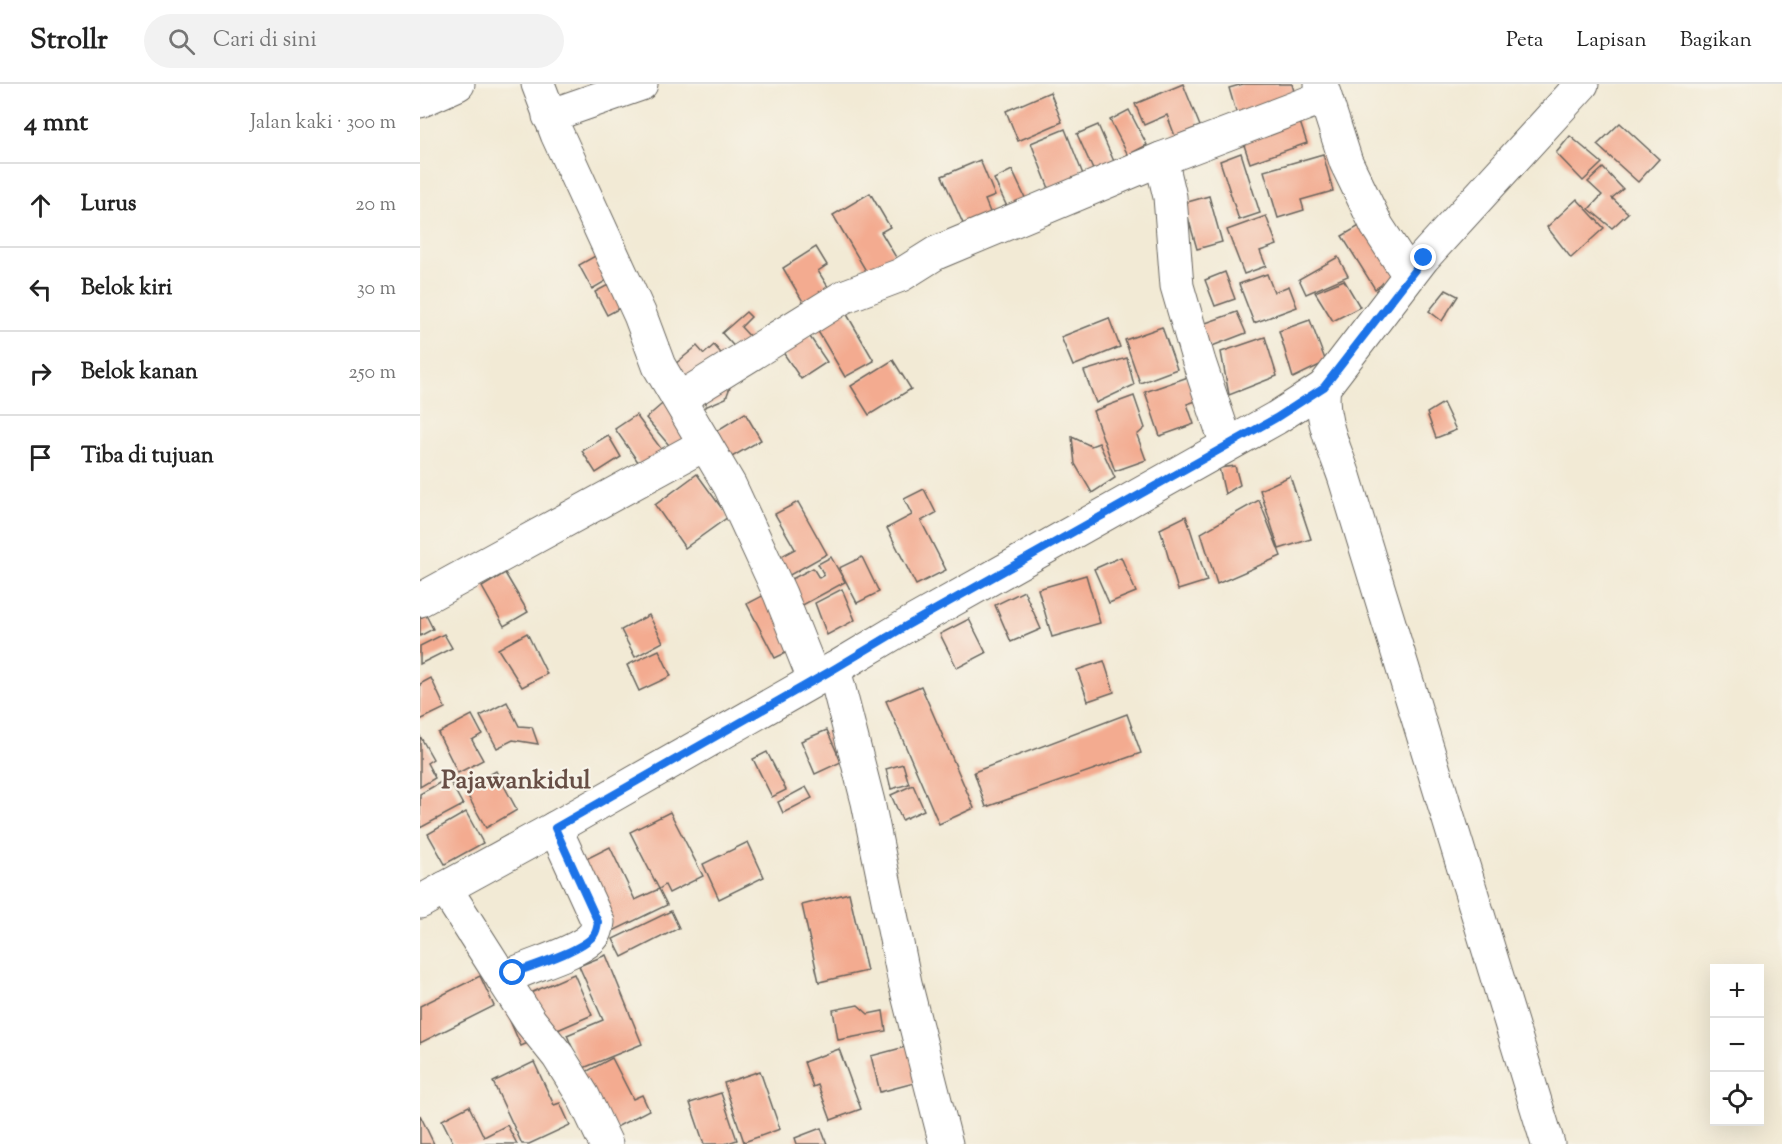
<!DOCTYPE html>
<html lang="id">
<meta charset="utf-8">
<style>
body{margin:0;font-family:"Sorts Mill Goudy",serif;background:#f2f2f2;color:#222}
.controls{position:absolute;right:18px;bottom:18px;display:grid;overflow:hidden;border-radius:0px;box-shadow:0 6px 24px #0002}
.controls button{width:54px;height:54px;display:grid;place-items:center;padding:0;border:0;border-bottom:2px solid #e0e0e0;background:#fff;color:#222;font:30px sans-serif}
.stop{position:absolute;width:18px;height:18px;margin:-14px;border:4px solid #1a73e8;border-radius:50%;background:#fff}
.stop.end{background:#1a73e8;border-color:#fff;box-shadow:0 2px 6px #0008}
.list{margin:0;padding:0;list-style:none}
h2{display:flex;justify-content:space-between;align-items:center;height:78px;margin:0;padding:0 24px;font-size:26px}
h2 small{font-size:20px;font-weight:400;color:#767676}
.list li{display:grid;grid-template-columns:39px 1fr auto;gap:18px;align-items:center;box-sizing:border-box;height:84px;padding:0 24px;border-top:2px solid #e0e0e0}
.list b{display:block;font-size:22px;white-space:nowrap}
.list em{font-size:20px;font-style:normal;color:#767676}
.icon{flex:none;width:33px;height:33px;fill:none;stroke:currentColor;stroke-width:2;stroke-linecap:round;stroke-linejoin:round}
.map{position:relative;flex:none;width:1362px;height:1060px;overflow:hidden}
header{display:flex;align-items:center;gap:36px;box-sizing:border-box;height:84px;padding:0 30px;background:#fff;border-bottom:2px solid #e0e0e0}
header strong{font-size:28px}
nav{display:flex;gap:33px;margin-inline-start:auto;font-size:21px}
.search{width:420px;height:54px;background:#f2f2f2;display:flex;align-items:center;gap:15px;box-sizing:border-box;padding:0 21px;border-radius:33px;color:#767676;font-size:22px}
main{display:flex}
aside{flex:1;background:#fff}
.map>svg:first-child{display:block}
.building{fill:#f3ab90}
.lines{fill:none;stroke-linecap:round;stroke-linejoin:round}
.minor-casing{stroke:#67645d;stroke-width:35}
.minor{stroke:#fff;stroke-width:33}
.route{stroke:#1a73e8;stroke-width:8}
.labels{text-anchor:middle;stroke-width:4.5;stroke-linejoin:round;paint-order:stroke}
.quarter-label{font-size:26px;font-weight:bold;fill:#674e45;stroke:#f7f3e8}
</style>
<header>
<strong>Strollr</strong>
<div class="search"><svg class="icon" aria-label="search" viewBox="0 0 24 24"><circle cx="10" cy="10" r="6"/><path d="M15 15l6 6"/></svg>Cari di sini</div>
<nav><a>Peta</a><a>Lapisan</a><a>Bagikan</a></nav>
</header>
<main>
<aside>
<h2>4 mnt<small>Jalan kaki · 300 m</small></h2>
<ul class="list">
<li><svg class="icon" aria-label="ahead" viewBox="0 0 24 24"><path d="M12 20V5M6 11l6-6 6 6"/></svg><div><b>Lurus</b></div><em>20 m</em></li>
<li><svg class="icon" aria-label="left" viewBox="0 0 24 24"><path d="M17 20v-9H6M10 6l-5 5 5 5"/></svg><div><b>Belok kiri</b></div><em>30 m</em></li>
<li><svg class="icon" aria-label="right" viewBox="0 0 24 24"><path d="M7 20v-9h11M14 6l5 5-5 5"/></svg><div><b>Belok kanan</b></div><em>250 m</em></li>
<li><svg class="icon" aria-label="arrive" viewBox="0 0 24 24"><path d="M6 21V4h12l-3 4 3 4H6"/></svg><div><b>Tiba di tujuan</b></div></li>
</ul>
</aside>
<div class="map">
<svg width="1362" height="1060" viewBox="0 0 1362 1060">
<rect width="100%" height="100%" fill="#f7f3e8"/>
<filter id="ink" filterUnits="userSpaceOnUse"><feTurbulence type="fractalNoise" baseFrequency=".0167" numOctaves="2"/><feDisplacementMap in="SourceGraphic" scale="12" xChannelSelector="R" yChannelSelector="G"/><feConvolveMatrix kernelMatrix="1 2 1 2 8 2 1 2 1" color-interpolation-filters="sRGB"/></filter>
<filter id="wash" filterUnits="userSpaceOnUse"><feTurbulence type="fractalNoise" baseFrequency=".008" numOctaves="4" result="noise"/><feDisplacementMap in="SourceGraphic" scale="24" xChannelSelector="R" yChannelSelector="G"/><feGaussianBlur stdDeviation="1.35" result="paint"/><feColorMatrix in="noise" values="0 0 0 0 0 0 0 0 0 0 0 0 0 0 0 0 0 1.4 0 .05"/><feComposite in="paint" operator="in"/></filter>
<g filter="url(#wash)">
<rect width="100%" height="100%" fill="#f2ead5"/>
<g id="blocks">
<g class="building">
<path d="M763 0 780 42 755 52 747 31 724 41 715 20Z"/>
<path d="M823 0H872L875 11 818 35 809 4Z"/>
<path d="M630 8 642 38 598 57 586 27Z"/>
<path d="M709 26 727 61 708 71 690 36Z"/>
<path d="M878 32 887 59 830 79 821 52Z"/>
<path d="M1200 39 1239 75 1218 98 1177 61Z"/>
<path d="M678 41 696 82 675 90 657 50Z"/>
<path d="M645 45 666 98 632 112 611 59Z"/>
<path d="M1150 52 1182 79 1163 97 1136 69Z"/>
<path d="M821 69 840 129 819 136 800 77Z"/>
<path d="M903 70 913 107 881 116 884 126 858 134 844 87Z"/>
<path d="M560 76 575 112 565 116 572 133 545 144 522 92Z"/>
<path d="M1183 84 1203 105 1192 114 1208 129 1192 144 1169 125 1182 111 1168 98Z"/>
<path d="M592 86 608 120 590 129 574 95Z"/>
<path d="M450 109 470 143 461 148 477 175 449 192 413 131Z"/>
<path d="M789 112 802 158 777 165 764 119Z"/>
<path d="M1157 115 1184 144 1151 174 1127 143Z"/>
<path d="M846 132 857 161 840 167 846 182 824 190 807 146Z"/>
<path d="M948 137 983 188 955 205 922 152Z"/>
<path d="M396 163 407 181 398 187 410 206 385 221 363 184Z"/>
<path d="M177 171 189 195 172 205 159 181Z"/>
<path d="M918 173 928 192 886 210 879 195Z"/>
<path d="M805 188 815 215 795 222 785 196Z"/>
<path d="M847 190 854 208 869 202 877 223 834 239 819 200Z"/>
<path d="M924 196 940 223 913 237 895 208Z"/>
<path d="M192 199 204 222 187 231 175 208Z"/>
<path d="M1026 206 1038 212 1022 237 1009 227Z"/>
<path d="M425 227 454 277 425 293 396 244Z"/>
<path d="M326 228 331 233 321 243 333 256 319 268 302 249Z"/>
<path d="M817 228 826 249 787 264 780 241Z"/>
<path d="M689 234 700 263 653 282 641 253Z"/>
<path d="M890 236 906 278 873 294 859 247Z"/>
<path d="M742 243 757 285 720 299 705 256Z"/>
<path d="M384 244 407 278 381 295 358 261Z"/>
<path d="M845 253 857 292 809 311 801 268Z"/>
<path d="M294 261 306 275 265 303 249 285 277 262 284 270Z"/>
<path d="M707 274 714 301 676 319 664 287Z"/>
<path d="M473 276 491 305 449 331 431 302Z"/>
<path d="M316 287 306 314 285 323 291 301Z"/>
<path d="M768 293 776 317 767 320 774 340 740 352 725 308Z"/>
<path d="M714 312 725 344 717 351 726 376 695 387 673 327Z"/>
<path d="M248 315 277 353 254 367 226 334Z"/>
<path d="M1023 319 1036 346 1016 354 1007 329Z"/>
<path d="M325 329 341 356 305 377 290 351Z"/>
<path d="M216 331 245 370 223 385 195 345Z"/>
<path d="M188 351 201 373 176 389 162 367Z"/>
<path d="M652 353 671 362 679 359 695 394 672 409 655 380Z"/>
<path d="M815 382 820 401 805 410 799 384Z"/>
<path d="M277 390 308 433 265 464 235 421Z"/>
<path d="M870 392 891 455 859 465 840 406Z"/>
<path d="M504 405 516 429 501 437 526 486 496 501 467 444 492 431 484 415Z"/>
<path d="M839 416 861 472 797 500 781 449Z"/>
<path d="M378 418 407 470 368 492 358 474 375 465 355 430Z"/>
<path d="M766 432 787 497 758 506 740 445Z"/>
<path d="M411 473 425 498 379 523 366 498 393 484 399 494 404 491 398 480Z"/>
<path d="M442 473 459 508 437 519 419 484Z"/>
<path d="M701 473 716 508 689 519 674 485Z"/>
<path d="M85 489 108 528 84 542 62 503Z"/>
<path d="M666 491 680 539 632 553 618 505Z"/>
<path d="M422 505 435 536 407 551 395 519Z"/>
<path d="M352 507 380 562 355 574 327 520Z"/>
<path d="M604 507 621 545 591 558 575 521Z"/>
<path d="M6 531 13 545 0 552V534Z"/>
<path d="M229 531 243 558 215 573 201 546Z"/>
<path d="M549 535 566 569 537 584 520 550Z"/>
<path d="M107 549 127 590 102 603 78 565Z"/>
<path d="M24 550 32 564 0 580V562Z"/>
<path d="M239 566 251 592 219 607 207 581Z"/>
<path d="M684 577 694 608 668 617 657 586Z"/>
<path d="M11 594 25 624 0 636V600Z"/>
<path d="M501 602 554 724 519 740 466 617Z"/>
<path d="M87 618 99 642 112 643 118 660 93 656 77 664 60 632Z"/>
<path d="M707 630 721 669 566 723 554 688Z"/>
<path d="M52 631 62 650 52 656 63 676 38 689 18 649Z"/>
<path d="M407 646 421 678 395 690 381 657Z"/>
<path d="M0 652 13 675 7 679 15 694 0 703Z"/>
<path d="M347 668 366 706 352 713 333 675Z"/>
<path d="M483 680 489 700 471 705 466 685Z"/>
<path d="M76 687 97 726 66 744 44 705Z"/>
<path d="M28 694 43 721 0 744V710Z"/>
<path d="M493 701 504 726 482 736 471 711Z"/>
<path d="M386 703 392 714 363 729 358 718Z"/>
<path d="M46 728 63 759 25 780 8 750Z"/>
<path d="M250 728 283 792 249 809 245 801 239 805 210 748Z"/>
<path d="M328 758 344 793 299 815 283 780Z"/>
<path d="M190 763 215 816 239 805 247 821 191 848 158 779Z"/>
<path d="M429 809 447 887 399 898 382 821Z"/>
<path d="M251 827 259 844 202 873 193 855Z"/>
<path d="M186 871 222 960 161 985 147 951 183 936 159 882Z"/>
<path d="M154 890 172 931 101 962 83 921Z"/>
<path d="M60 892 74 922 0 959V922Z"/>
<path d="M438 921 448 930 463 927 466 947 418 956 413 926Z"/>
<path d="M489 962 498 998 460 1008 451 972Z"/>
<path d="M419 965 441 1025 411 1036 398 1001 393 1003 384 978Z"/>
<path d="M192 974 213 1015 222 1011 229 1026 189 1047 160 991Z"/>
<path d="M114 978 134 1021 140 1019 150 1041 109 1060H102L73 998Z"/>
<path d="M340 987 360 1045 324 1058 304 999Z"/>
<path d="M301 1009 317 1056 305 1060H284L270 1019Z"/>
<path d="M49 1022 64 1053 87 1041 97 1060H34L22 1036Z"/>
<path d="M0 1031 14 1060H0Z"/>
<path d="M401 1044 407 1060H377L375 1054Z"/>
</g>
</g>
</g>
<g filter="url(#ink)">
<use href="#blocks" fill-opacity="0" stroke="#67645d" stroke-width="1.5"/>
<g class="lines">
<g class="minor-casing">
<g id="minor">
<path d="M118 0 137 50 220 231 239 282 310 402 360 510 394 595"/>
<path d="M901 0 926 78 957 142 989 191"/>
<path d="M0 17 38 0"/>
<path d="M129 32 221 0"/>
<path d="M741 75 904 13"/>
<path d="M259 315 423 213 481 191 516 169 741 75 750 113 757 202 779 278 807 361"/>
<path d="M0 516 285 360"/>
<path d="M414 585 448 718 485 899 526 1060"/>
<path d="M25 804 83 895C106 882 153 871 170 855 176 850 177 845 178 838L135 744"/>
<path d="M0 818 135 744 414 585 486 542 856 334 904 303"/>
<path d="M83 895 110 937 138 972 163 1012 186 1060"/>
<path d="M1128 1060 925 395C915 365 899 334 904 303L1003 174 1162 0"/>
</g>
</g>
<use href="#minor" class="minor"/>
</g>
</g>
<g class="lines" filter="url(#ink)">
<path class="route" d="M93 889C112 882 163 866 174 851 177 847 177 843 178 838L135 744 414 585 486 542 856 334 904 303 1004 174"/>
</g>
<g class="labels">
<g class="quarter-label">
<text x="96" y="704">Pajawankidul</text>
</g>
</g>
</svg>
<div class="controls">
<button>+</button>
<button>−</button>
<button><svg class="icon" aria-label="locate" viewBox="0 0 24 24"><circle cx="12" cy="12" r="6"/><path d="M12 2v4M12 18v4M2 12h4M18 12h4"/></svg></button>
</div>
<div class="stop" style="left:93px;top:889px"></div>
<div class="stop end" style="left:1004px;top:174px"></div>
</div>
</main>
